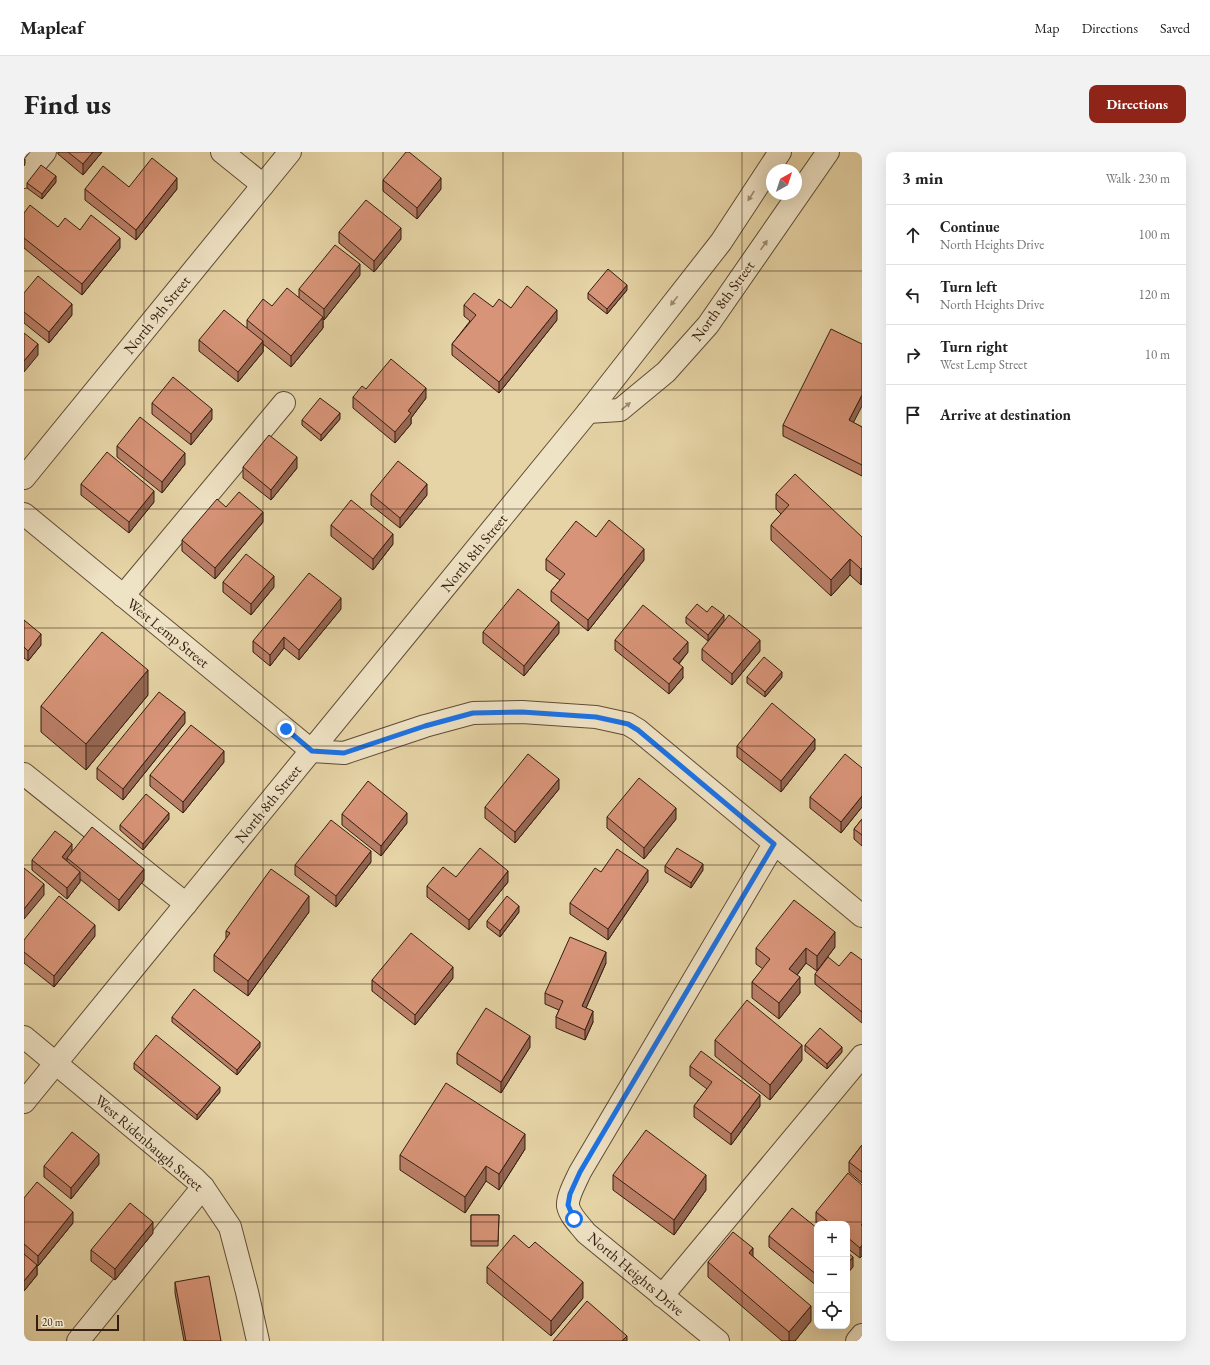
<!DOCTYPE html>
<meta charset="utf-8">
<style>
body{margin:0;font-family:"EB Garamond",serif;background:#f2f2f2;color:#222}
.controls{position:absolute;right:12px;bottom:12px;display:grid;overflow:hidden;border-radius:8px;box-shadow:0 4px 16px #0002}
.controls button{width:36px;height:36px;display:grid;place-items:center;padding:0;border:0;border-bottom:1px solid #e0e0e0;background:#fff;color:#222;font:20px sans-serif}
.compass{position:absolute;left:742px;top:12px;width:36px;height:36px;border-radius:50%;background:#fff;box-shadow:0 4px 16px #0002;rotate:39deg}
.scale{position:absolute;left:12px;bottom:10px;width:83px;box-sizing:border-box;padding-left:4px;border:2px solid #341e11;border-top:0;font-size:11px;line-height:14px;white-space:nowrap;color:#341e11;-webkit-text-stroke:3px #efe3c5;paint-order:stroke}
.stop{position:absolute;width:12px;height:12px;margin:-9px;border:3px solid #1a73e8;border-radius:50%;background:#fff}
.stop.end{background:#1a73e8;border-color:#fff;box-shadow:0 1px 4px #0008}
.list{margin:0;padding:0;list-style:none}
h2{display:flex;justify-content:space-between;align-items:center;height:52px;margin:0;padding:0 16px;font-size:17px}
h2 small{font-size:13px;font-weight:400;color:#767676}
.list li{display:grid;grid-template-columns:26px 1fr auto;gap:12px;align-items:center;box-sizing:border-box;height:60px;padding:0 16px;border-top:1px solid #e0e0e0}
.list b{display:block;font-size:15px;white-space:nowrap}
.list p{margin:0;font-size:13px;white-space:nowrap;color:#767676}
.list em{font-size:13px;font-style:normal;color:#767676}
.icon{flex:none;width:22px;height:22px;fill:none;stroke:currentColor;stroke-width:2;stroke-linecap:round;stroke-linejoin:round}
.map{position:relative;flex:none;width:838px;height:1189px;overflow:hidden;border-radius:8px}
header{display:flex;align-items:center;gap:24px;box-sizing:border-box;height:56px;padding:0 20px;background:#fff;border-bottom:1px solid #e0e0e0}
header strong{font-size:19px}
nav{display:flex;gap:22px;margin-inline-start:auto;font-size:14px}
.intro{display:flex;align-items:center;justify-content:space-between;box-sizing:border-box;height:96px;padding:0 24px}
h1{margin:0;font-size:28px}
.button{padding:10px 18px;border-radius:8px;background:#8f2418;color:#fff;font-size:14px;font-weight:700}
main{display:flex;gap:24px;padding:0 24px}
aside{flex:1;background:#fff;border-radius:8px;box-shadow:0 4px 16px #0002}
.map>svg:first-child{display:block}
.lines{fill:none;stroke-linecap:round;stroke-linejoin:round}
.minor-casing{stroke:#604c36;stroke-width:24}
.minor{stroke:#efe3c5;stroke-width:22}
.wall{fill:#ba7f67;stroke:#341e11}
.shaded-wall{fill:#976854;stroke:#341e11}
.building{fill:#d89478;stroke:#341e11}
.oneway{fill:#9b8a74}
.route{stroke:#1a73e8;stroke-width:5}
.grid{fill:none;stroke:#341e11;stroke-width:1;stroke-opacity:0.55}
.labels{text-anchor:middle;stroke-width:3.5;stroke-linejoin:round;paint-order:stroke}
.street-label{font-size:15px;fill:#341e11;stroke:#efe3c5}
</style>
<header>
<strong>Mapleaf</strong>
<nav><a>Map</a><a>Directions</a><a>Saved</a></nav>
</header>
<div class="intro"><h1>Find us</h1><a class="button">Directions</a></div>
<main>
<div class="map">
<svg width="838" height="1189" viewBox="0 0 838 1189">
<rect width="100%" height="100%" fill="#e6d4a6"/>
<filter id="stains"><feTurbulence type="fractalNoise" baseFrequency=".005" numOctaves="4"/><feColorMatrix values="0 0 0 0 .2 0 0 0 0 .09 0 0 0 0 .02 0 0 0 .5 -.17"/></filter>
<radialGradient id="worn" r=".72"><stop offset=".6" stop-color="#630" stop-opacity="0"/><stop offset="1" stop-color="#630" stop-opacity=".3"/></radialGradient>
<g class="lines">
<g class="minor-casing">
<g id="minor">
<path d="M198 0 239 33"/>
<path d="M0 25 21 0"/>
<path d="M564 260 596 258 642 220 684 173 804 0"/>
<path d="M0 326 266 0"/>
<path d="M0 362 288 599"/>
<path d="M99 444 260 251"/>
<path d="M288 599 320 601 401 574 449 561 498 560 572 565 604 572 614 578 838 764"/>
<path d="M0 622 162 752"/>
<path d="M0 885 171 1027 179 1035 206 1075 223 1140 234 1189"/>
<path d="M0 950 564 260 697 90 756 0"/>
<path d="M638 1144 838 904"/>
<path d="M54 1189 179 1035"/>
<path d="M694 1189 562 1081C556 1073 546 1064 544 1054 543 1045 552 1029 556 1020L750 692"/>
<path d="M833 1189 838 1183"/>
</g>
</g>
<use href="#minor" class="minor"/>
</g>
<g class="wall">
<path d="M34 0H78L59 23 34 2Z"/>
<path d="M359 28 417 37 393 67 359 39Z"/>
<path d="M32 30 18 47 3 36V31Z"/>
<path d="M105 35 153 37 112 88 61 48V37Z"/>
<path d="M0 61 34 75 56 78 96 96 58 143 0 96Z"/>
<path d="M315 80 377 87 350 120 315 91Z"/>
<path d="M336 123 300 168 299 167V176L267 215 239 192V200L214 230 175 199V188L223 176V168L248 154 275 146V137Z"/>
<path d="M603 138 583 162 564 147V141Z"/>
<path d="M0 141 48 163 25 191 0 171Z"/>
<path d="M440 153 469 155 533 168 475 241 428 203V192L446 169 440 164Z"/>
<path d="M342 237 402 246 387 266V272L371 291 329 256V245Z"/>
<path d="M128 251 188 267 167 293 128 262Z"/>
<path d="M316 267 297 289 278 273V268Z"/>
<path d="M830 271 838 275V324L759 284V273Z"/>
<path d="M93 294 161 312 138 341 93 305Z"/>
<path d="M219 315 273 316 247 348 219 326Z"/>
<path d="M57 332 130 350 105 381 57 343Z"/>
<path d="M347 342 403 343 376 376 347 353Z"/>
<path d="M752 342 838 385 837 433 826 423 807 444 747 388V373L757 362 752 357Z"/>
<path d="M202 355 239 370 191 427 158 399V388Z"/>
<path d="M307 373 369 392 349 418 307 384Z"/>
<path d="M572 385 620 408 564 479 527 449V439L536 428 522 418V407Z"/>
<path d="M199 430 250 435 227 463 199 440Z"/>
<path d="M317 457 275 508 260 496 246 514 229 500V489Z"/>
<path d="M683 460 700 469 684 489 662 471V465Z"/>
<path d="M0 468 17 493 4 509 0 506Z"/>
<path d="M459 480 535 481 500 524 459 491Z"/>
<path d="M591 488 664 500 655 512 659 526 645 542 591 498Z"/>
<path d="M678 497 736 499 708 533 678 508Z"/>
<path d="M723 525H758L741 545 723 531Z"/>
<path d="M124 543 62 618 17 580V554Z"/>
<path d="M161 571 99 648 73 627V616Z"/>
<path d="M713 594 791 597 757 640 713 605Z"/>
<path d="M200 610 159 661 126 634V623Z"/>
<path d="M838 616V655L817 681 786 656V645Z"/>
<path d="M535 637 491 691 461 666V655Z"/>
<path d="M318 662 383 671 357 704 318 673Z"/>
<path d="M583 665 652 667 620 707 583 676Z"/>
<path d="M145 667 119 698 96 678V673Z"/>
<path d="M838 667V694L830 687V677Z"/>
<path d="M48 700 120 728 95 759 56 727V730L43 747 8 718V708Z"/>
<path d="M347 710 312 755 271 723V713Z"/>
<path d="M641 714 679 718 667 736 641 720Z"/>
<path d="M577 720 624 729 584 788 546 762V751Z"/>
<path d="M432 725 484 730 445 778 403 745V734Z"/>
<path d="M285 760 224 844 190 819V803L202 787V779Z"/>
<path d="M495 760 476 785 463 775V769Z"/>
<path d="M71 784 30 835 0 811V788Z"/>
<path d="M811 795 793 819 782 811 773 823 776 841 755 867 728 846V830L739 817 732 812V796Z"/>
<path d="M838 808V871L791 832V822Z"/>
<path d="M582 811 562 856 569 870 561 888 532 876V865L535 858 521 852V841Z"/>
<path d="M429 826 391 873 348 839V828Z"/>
<path d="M148 865 236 895 213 923 148 870Z"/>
<path d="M691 888 778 908 746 948 691 904Z"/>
<path d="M781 893 818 900 803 917 781 899Z"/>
<path d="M506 895 477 941 433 912V901Z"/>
<path d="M110 911 196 940 173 968 110 917Z"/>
<path d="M666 914 736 954 707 993 670 965V954L683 937 666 924Z"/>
<path d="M838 993V1031L825 1020V1010Z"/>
<path d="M501 997 475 1038 462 1029 441 1061 376 1018V1003Z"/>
<path d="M75 1012 47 1047 20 1025V1014Z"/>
<path d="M589 1023 682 1038 650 1083 589 1038Z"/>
<path d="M838 1033V1104L836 1106 823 1096V1072H793L792 1071V1060Z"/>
<path d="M0 1046 49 1071 14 1114 13 1113V1123L0 1139Z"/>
<path d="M447 1063H475L474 1094H447Z"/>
<path d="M793 1076V1134L745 1095V1084Z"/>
<path d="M129 1081 91 1128 67 1109V1098Z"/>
<path d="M729 1104 787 1169 771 1189H758L684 1125V1110Z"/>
<path d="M463 1115 559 1146 527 1184 463 1131Z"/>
<path d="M151 1130 197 1189H160L151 1141Z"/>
</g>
<g class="shaded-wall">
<path d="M69 0H78L59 23V12Z"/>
<path d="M1 7V12L0 14V8Z"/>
<path d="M32 24V30L18 47V42Z"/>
<path d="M153 26V37L112 88V78Z"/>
<path d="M417 26V37L393 67V56Z"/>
<path d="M377 76V87L350 120V109Z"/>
<path d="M96 86V96L58 143V132Z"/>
<path d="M336 112V123L300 168V157Z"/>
<path d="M603 133V138L583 162V157Z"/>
<path d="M48 152V163L25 191V180Z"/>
<path d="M533 158V168L475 241V230Z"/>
<path d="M299 165V176L267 215V204Z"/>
<path d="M239 189V200L214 230V220Z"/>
<path d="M14 192V203L0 220V209Z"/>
<path d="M402 236V246L387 266V272L371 291V280L384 259Z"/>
<path d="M838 243V254L825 279V268Z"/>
<path d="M188 257V267L167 293V282Z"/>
<path d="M316 261V267L297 289V283Z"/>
<path d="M161 301V312L138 341V330Z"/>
<path d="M273 305V316L247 348V338Z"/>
<path d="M403 332V343L376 376V366Z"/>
<path d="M130 339V350L105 381V370Z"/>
<path d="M239 360V370L191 427V416Z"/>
<path d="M369 382V392L349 418V407Z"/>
<path d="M620 397V408L564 479V468Z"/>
<path d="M826 407V423L807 444V428Z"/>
<path d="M838 416V431L837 433V417Z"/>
<path d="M250 424V435L227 463V452Z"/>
<path d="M317 446V457L275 508V498Z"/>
<path d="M700 463V469L684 489V483Z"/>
<path d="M535 470V481L500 524V514Z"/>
<path d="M17 482V493L4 509V499Z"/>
<path d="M260 485V496L246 514V503Z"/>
<path d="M736 488V499L708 533V522Z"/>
<path d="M664 490V500L649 518V507Z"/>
<path d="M659 515V526L645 542V532Z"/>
<path d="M124 518V543L62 618V592Z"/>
<path d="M758 520V525L741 545V540Z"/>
<path d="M161 560V571L99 648V637Z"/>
<path d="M791 587V597L757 640V629Z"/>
<path d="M200 599V610L159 661V650Z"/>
<path d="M535 627V637L491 691V680Z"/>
<path d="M838 644V655L817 681V670Z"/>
<path d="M652 656V667L620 707V696Z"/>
<path d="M145 661V667L119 698V692Z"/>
<path d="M383 661V671L357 704V694Z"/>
<path d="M48 692V703L43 706V709L38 705Z"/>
<path d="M347 699V710L312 755V744Z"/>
<path d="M679 712V718L667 736V731Z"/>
<path d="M120 717V728L95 759V748Z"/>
<path d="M624 718V729L584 788V777Z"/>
<path d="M484 719V730L445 778V768Z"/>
<path d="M56 720V730L43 747V736Z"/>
<path d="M20 732V743L0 767V757Z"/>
<path d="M285 744V760L224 844V829Z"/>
<path d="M495 754V760L476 785V779Z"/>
<path d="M71 773V784L30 835V824Z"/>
<path d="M811 780V795L793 819V804Z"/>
<path d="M782 796V811L765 833V817Z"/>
<path d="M582 800V811L558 865V854Z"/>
<path d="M429 815V826L391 873V863Z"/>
<path d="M776 825V841L755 867V851Z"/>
<path d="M569 859V870L561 888V878Z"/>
<path d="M506 884V895L477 941V930Z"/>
<path d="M236 890V895L213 923V918Z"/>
<path d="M778 893V908L746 948V933Z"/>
<path d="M818 895V900L803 917V912Z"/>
<path d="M196 935V940L173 968V963Z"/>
<path d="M736 943V954L707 993V982Z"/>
<path d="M501 982V997L475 1038V1022Z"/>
<path d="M75 1002V1012L47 1047V1036Z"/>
<path d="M462 1014V1029L441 1061V1045Z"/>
<path d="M682 1023V1038L650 1083V1068Z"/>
<path d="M49 1060V1071L14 1114V1104Z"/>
<path d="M129 1070V1081L91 1128V1117Z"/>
<path d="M838 1093V1104L836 1106V1096Z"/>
<path d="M729 1096V1111L725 1101Z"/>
<path d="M829 1105V1115L823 1122V1112Z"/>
<path d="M13 1113V1123L0 1139V1129Z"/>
<path d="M559 1130V1146L527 1184V1169Z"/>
<path d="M787 1154V1169L771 1189H765V1180Z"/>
<path d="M603 1184V1189H598Z"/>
</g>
<g class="building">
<path d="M44 0H69L59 12Z"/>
<path d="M382 0H385L417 26 393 56 359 28Z"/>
<path d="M128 6 153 26 112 78 61 37 79 14 105 35Z"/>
<path d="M17 13 32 24 18 42 3 31Z"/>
<path d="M342 48 377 76 350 109 315 80Z"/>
<path d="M6 53 34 75 41 66 56 78 67 63 96 86 58 132 0 86V61Z"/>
<path d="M311 93 336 112 300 157 275 137Z"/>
<path d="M584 117 603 133 583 157 564 141Z"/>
<path d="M14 124 48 152 25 180 0 160V141Z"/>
<path d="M503 134 533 158 475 230 428 192 452 163 440 153 450 141 469 155 475 147 487 156Z"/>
<path d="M263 136 299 165 267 204 223 168 239 147 248 154Z"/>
<path d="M200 158 239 189 214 220 175 188Z"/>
<path d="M807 177 838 192V243L825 268 838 275V313L759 273Z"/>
<path d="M0 181 14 192 0 209Z"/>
<path d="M367 207 402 236 384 259 387 261 371 280 329 245 338 234 342 237Z"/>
<path d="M149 225 188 257 167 282 128 251Z"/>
<path d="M296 246 316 261 297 283 278 268Z"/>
<path d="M116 265 161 301 138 330 93 294Z"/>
<path d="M245 283 273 305 247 338 219 315Z"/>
<path d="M83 300 130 339 105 370 57 332Z"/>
<path d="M374 309 403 332 376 366 347 342Z"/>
<path d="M771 322 838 385V416L837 417 826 407 807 428 747 373 765 353 752 342Z"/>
<path d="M215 340 239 360 191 416 158 388 193 347 202 355Z"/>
<path d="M327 348 369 382 349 407 307 373Z"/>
<path d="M585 368 620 397 564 468 527 439 541 422 522 407 552 369 572 385Z"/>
<path d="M222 402 250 424 227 452 199 430Z"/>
<path d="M285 421 317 446 275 498 260 485 246 503 229 489Z"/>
<path d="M494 437 535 470 500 514 459 480Z"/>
<path d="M673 452 683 460 688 454 700 463 684 483 662 465Z"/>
<path d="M619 453 664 490 649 507 659 515 645 532 591 488Z"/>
<path d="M705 463 736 488 708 522 678 497Z"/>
<path d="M0 468 17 482 4 499 0 495Z"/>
<path d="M78 480 124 518 62 592 17 554Z"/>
<path d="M740 505 758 520 741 540 723 525Z"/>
<path d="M135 540 161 560 99 637 73 616Z"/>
<path d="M748 551 791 587 757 629 713 594Z"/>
<path d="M167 573 200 599 159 650 126 623Z"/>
<path d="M504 602 535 627 491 680 461 655Z"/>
<path d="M821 602 838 616V644L817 670 786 645Z"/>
<path d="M615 626 652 656 620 696 583 665Z"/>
<path d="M344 629 383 661 357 694 318 662Z"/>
<path d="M122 642 145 661 119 692 96 673Z"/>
<path d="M838 667V683L830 677Z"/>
<path d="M307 668 347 699 312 744 271 713Z"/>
<path d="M68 675 120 717 95 748 43 706Z"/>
<path d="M31 679 48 692 38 705 56 720 43 736 8 708Z"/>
<path d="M456 696 484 719 445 768 403 734 419 715 432 725Z"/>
<path d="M653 696 679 712 667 731 641 714Z"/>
<path d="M593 697 624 718 584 777 546 751 571 716 577 720Z"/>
<path d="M0 716 20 732 0 757Z"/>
<path d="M247 717 285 744 224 829 190 803 206 781 202 779Z"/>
<path d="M35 744 71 773 30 824 0 800V788Z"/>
<path d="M483 744 495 754 476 779 463 769Z"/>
<path d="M770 748 811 780 793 804 782 796 765 817 776 825 755 851 728 830 746 807 732 796Z"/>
<path d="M387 781 429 815 391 863 348 828Z"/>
<path d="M546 785 582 800 558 854 569 859 561 878 532 865 539 849 521 841Z"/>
<path d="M827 800 838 808V860L791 822 804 805 815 814Z"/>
<path d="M170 837 236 890 213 918 148 865Z"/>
<path d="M723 848 778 893 746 933 691 888Z"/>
<path d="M462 856 506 884 477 930 433 901Z"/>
<path d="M796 876 818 895 803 912 781 893Z"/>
<path d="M132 883 196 935 173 963 110 911Z"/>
<path d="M677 899 736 943 707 982 670 954 688 930 666 914Z"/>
<path d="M422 931 501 982 475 1022 462 1014 441 1045 376 1003Z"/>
<path d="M622 978 682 1023 650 1068 589 1023Z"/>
<path d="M48 980 75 1002 47 1036 20 1014Z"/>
<path d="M838 993V1020L825 1010Z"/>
<path d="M824 1021 838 1033V1072L837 1073H838V1093L836 1096 823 1085V1072H807L792 1060Z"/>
<path d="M13 1030 49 1060 14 1104 0 1092V1046Z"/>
<path d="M106 1051 129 1070 91 1117 67 1098Z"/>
<path d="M768 1056 793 1076V1123L745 1084Z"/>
<path d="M447 1063H475L474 1089H447Z"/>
<path d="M709 1080 729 1096 725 1101 787 1154 765 1180 684 1110Z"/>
<path d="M490 1083 505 1096 511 1090 559 1130 527 1169 463 1115Z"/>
<path d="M823 1100 829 1105 823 1112Z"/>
<path d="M0 1102 13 1113 0 1129Z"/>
<path d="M185 1124 197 1189H162L151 1130Z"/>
<path d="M563 1149 603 1184 598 1189H529Z"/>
</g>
<defs><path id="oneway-solid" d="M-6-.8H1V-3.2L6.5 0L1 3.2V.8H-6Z"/></defs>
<g class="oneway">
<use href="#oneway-solid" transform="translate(727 44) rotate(123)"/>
<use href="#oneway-solid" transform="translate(740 93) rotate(-55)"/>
<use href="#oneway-solid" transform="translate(650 149) rotate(128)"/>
<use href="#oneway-solid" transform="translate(602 254) rotate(-39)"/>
</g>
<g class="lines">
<path class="route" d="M262 577 288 599 320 601 401 574 449 561 498 560 572 565 604 572 614 578 750 692 556 1020 546 1042 544 1053 550 1067"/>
</g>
<path class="grid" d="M120 0V1189M239 0V1189M359 0V1189M479 0V1189M599 0V1189M718 0V1189M0 119H838M0 238H838M0 357H838M0 476H838M0 594H838M0 713H838M0 832H838M0 951H838M0 1070H838"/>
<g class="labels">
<g class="street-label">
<text transform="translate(699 149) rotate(-54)" y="5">North 8th Street</text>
<text transform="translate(133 163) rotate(-51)" y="5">North 9th Street</text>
<text transform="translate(450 401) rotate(-51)" y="5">North 8th Street</text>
<text transform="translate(144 481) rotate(39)" y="5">West Lemp Street</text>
<text transform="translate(244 652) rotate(-51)" y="5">North 8th Street</text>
<text transform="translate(125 991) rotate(41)" y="5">West Ridenbaugh Street</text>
<text transform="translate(612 1122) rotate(40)" y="5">North Heights Drive</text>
</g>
</g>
<rect width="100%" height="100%" filter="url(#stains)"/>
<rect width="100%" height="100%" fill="url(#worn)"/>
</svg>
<div class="controls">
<button>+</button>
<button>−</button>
<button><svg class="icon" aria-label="locate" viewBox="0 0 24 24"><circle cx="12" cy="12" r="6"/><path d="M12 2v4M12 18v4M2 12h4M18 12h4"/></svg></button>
</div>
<svg class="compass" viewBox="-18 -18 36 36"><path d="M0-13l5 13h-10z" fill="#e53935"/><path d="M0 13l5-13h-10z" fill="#767676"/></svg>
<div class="scale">20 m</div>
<div class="stop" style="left:550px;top:1067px"></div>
<div class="stop end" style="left:262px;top:577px"></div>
</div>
<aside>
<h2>3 min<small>Walk · 230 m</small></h2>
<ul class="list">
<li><svg class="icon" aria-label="ahead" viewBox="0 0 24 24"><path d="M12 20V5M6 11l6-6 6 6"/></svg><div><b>Continue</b><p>North Heights Drive</p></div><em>100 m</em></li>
<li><svg class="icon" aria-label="left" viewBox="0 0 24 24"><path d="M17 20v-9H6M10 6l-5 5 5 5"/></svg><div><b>Turn left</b><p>North Heights Drive</p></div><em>120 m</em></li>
<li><svg class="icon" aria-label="right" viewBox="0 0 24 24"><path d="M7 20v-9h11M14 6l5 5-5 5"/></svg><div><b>Turn right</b><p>West Lemp Street</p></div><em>10 m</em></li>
<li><svg class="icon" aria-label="arrive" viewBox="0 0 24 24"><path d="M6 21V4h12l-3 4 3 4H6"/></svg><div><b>Arrive at destination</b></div></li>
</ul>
</aside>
</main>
